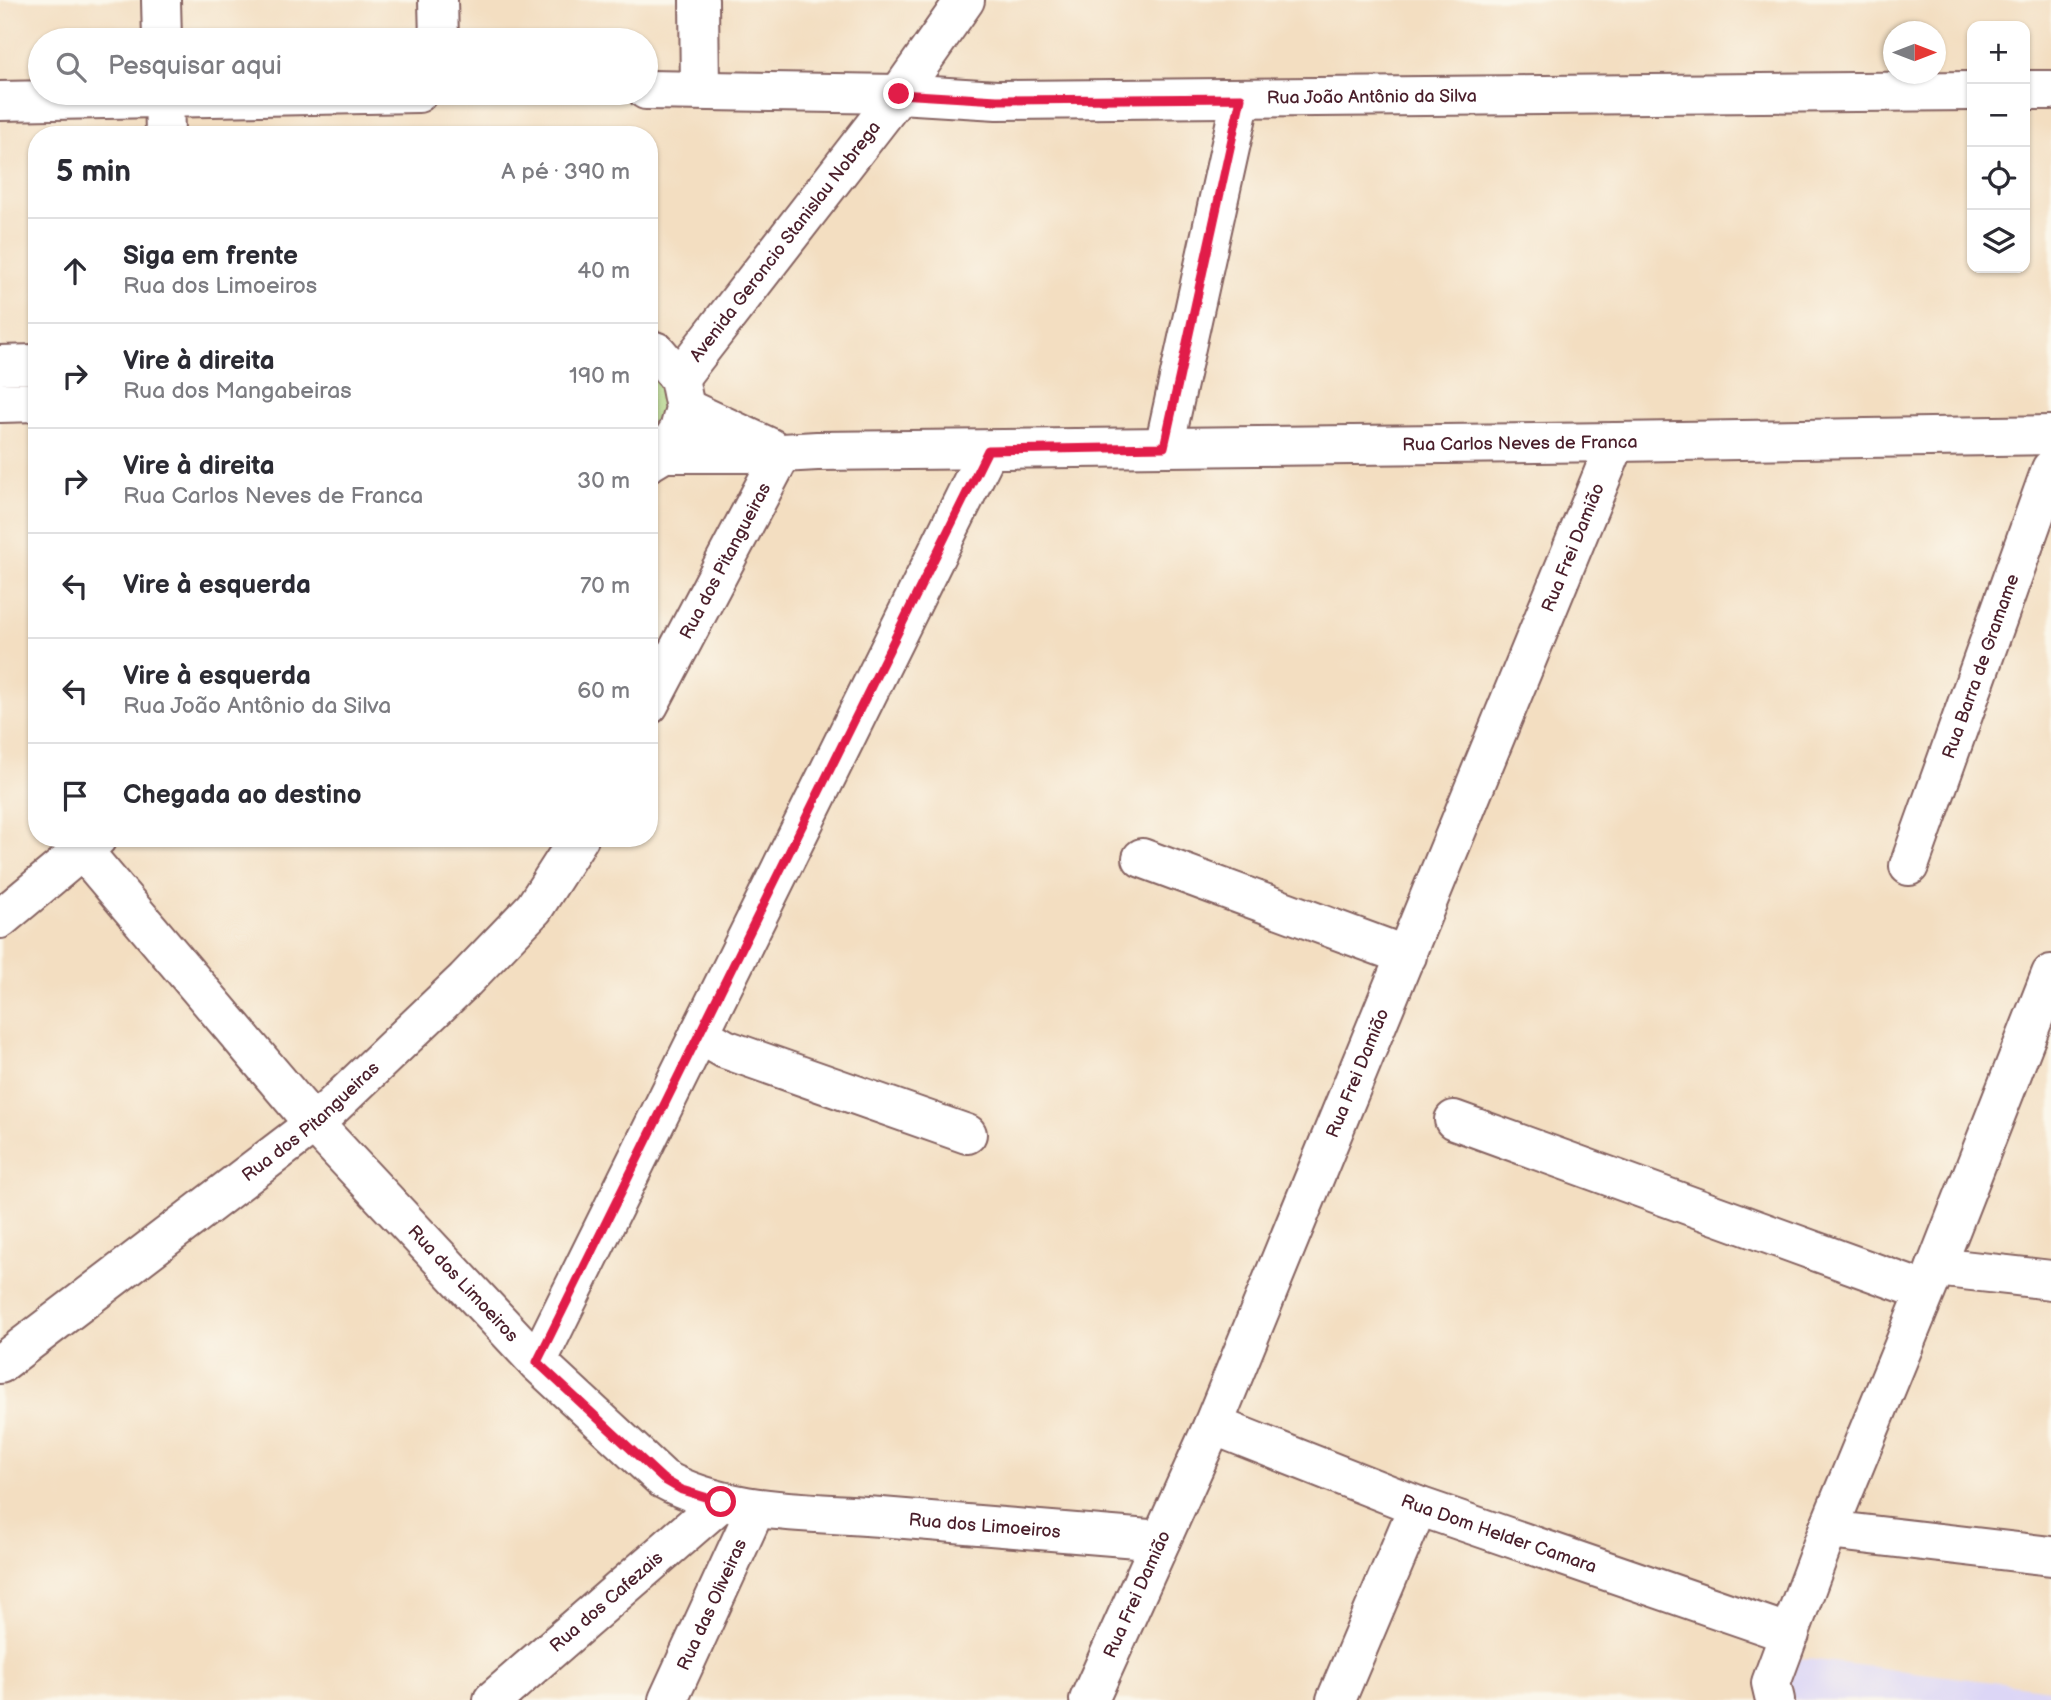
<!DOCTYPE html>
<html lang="pt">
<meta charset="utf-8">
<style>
body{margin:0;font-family:"Balsamiq Sans",sans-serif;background:#f7f7f7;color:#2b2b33}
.controls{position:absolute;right:21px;top:21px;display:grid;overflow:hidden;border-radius:14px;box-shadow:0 2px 5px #0004}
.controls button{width:63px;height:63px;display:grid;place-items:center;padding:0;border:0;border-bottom:2px solid #e1e1e2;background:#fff;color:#2b2b33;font:35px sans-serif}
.compass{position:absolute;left:1883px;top:21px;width:63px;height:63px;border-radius:50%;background:#fff;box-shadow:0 2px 5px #0004;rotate:90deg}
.stop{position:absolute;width:21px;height:21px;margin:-16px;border:5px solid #e11d48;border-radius:50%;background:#fff}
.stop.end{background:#e11d48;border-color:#fff;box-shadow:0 2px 7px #0008}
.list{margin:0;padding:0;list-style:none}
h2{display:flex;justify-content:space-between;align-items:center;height:91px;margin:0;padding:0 28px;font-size:30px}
h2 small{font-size:23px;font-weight:400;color:#7c7c81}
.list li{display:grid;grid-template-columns:46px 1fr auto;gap:21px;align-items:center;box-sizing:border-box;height:105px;padding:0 28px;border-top:2px solid #e1e1e2}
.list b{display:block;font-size:26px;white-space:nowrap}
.list p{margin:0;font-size:23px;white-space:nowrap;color:#7c7c81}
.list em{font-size:23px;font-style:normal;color:#7c7c81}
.icon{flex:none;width:38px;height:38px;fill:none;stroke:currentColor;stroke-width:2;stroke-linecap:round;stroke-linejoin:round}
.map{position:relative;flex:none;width:2051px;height:1700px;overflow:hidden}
.search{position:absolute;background:#fff;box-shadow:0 2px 5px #0004;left:28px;top:28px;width:630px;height:77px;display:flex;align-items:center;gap:18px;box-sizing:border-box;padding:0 24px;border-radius:38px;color:#7c7c81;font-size:26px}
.panel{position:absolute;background:#fff;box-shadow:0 2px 5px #0004;left:28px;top:126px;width:630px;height:721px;border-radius:28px}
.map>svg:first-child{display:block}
.built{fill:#dcd6f6}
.green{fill:#a4cd78;stroke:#777652;stroke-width:2}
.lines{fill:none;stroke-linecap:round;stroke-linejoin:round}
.minor-casing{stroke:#856260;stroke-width:42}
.major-casing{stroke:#856260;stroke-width:42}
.minor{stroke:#fff;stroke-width:38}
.major{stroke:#fff;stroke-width:38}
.route{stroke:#e11d48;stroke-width:9}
.labels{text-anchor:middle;stroke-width:6;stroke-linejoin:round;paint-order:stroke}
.street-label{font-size:18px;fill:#4a1f2b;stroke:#fbf7ec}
</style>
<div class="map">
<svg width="2051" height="1700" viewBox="0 0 2051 1700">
<rect width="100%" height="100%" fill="#fbf7ec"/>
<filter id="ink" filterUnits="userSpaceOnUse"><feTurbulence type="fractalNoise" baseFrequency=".0143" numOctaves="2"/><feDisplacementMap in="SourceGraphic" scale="14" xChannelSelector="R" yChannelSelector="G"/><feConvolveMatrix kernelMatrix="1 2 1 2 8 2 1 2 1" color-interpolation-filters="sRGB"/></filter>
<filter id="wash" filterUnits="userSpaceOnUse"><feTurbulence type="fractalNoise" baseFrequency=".00686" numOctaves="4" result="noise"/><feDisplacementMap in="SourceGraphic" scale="28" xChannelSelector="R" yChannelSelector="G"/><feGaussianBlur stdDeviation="1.57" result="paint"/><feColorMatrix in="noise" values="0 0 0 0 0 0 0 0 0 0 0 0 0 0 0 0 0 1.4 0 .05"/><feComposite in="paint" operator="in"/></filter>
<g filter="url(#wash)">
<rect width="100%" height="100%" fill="#f3dec1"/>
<path class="built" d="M1784 1656 2051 1689V1700H1793Z"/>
<path class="green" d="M649 378H659L665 382 666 415 657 422H649Z"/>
</g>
<g filter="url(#ink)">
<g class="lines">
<g class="minor-casing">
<g id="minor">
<path d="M161 0 162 40"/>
<path d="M438 0 439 40"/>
<path d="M699 0 700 90"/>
<path id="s1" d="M646 90 899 94 997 100 1972 91"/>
<path d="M2025 90H2051"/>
<path d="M164 93 165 135"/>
<path d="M0 101 418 93"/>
<path d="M0 365 37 364"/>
<path id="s2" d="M679 378 899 94 965 0"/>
<path d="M0 403 37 402"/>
<path d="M1164 447 1241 98"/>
<path id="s3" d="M649 705 782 453"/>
<path id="s4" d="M83 851 314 1124 537 1362 663 1479C729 1515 808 1511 881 1517 974 1525 1068 1532 1161 1540"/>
<path d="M1142 858 1407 956"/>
<path id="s5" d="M1909 866 2051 469"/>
<path d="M699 1034 725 1049 967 1134"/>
<path d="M1454 1120 1925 1291"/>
<path d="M1936 1267 2051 1280"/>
<path d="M537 1362 988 450"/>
<path id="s6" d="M0 1364 314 1124 465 980 534 908 579 838"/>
<path id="s7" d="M1213 1425 1418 1506 1790 1634"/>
<path d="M1828 1530 2051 1556"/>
<path id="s8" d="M493 1700 721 1502"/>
<path id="s9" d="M668 1700 756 1508"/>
<path id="s10" d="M1089 1700 1213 1425 1616 442"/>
<path d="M1336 1700 1418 1506"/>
<path d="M1775 1700 1771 1683 1828 1530 1936 1267 2051 974"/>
</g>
</g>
<g class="major-casing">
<g id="major">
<path d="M649 349 657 352 679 378 685 408 679 430 664 453 649 462"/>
<path d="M685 408 771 448"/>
<path id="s11" d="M664 453H782L817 451 1616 442 2051 435"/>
<path d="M0 919 97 838"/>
</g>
</g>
<use href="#minor" class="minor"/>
<use href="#major" class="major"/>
</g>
</g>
<g class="lines" filter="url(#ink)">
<path class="route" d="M721 1502 682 1490 663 1479 537 1362 988 450 1164 447 1241 98 997 100 899 94"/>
</g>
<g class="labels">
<g class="street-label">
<text dy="6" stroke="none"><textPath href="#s1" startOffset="726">Rua João Antônio da Silva</textPath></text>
<text dy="6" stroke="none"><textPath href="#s2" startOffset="173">Avenida Geroncio Stanislau Nobrega</textPath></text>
<text dy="6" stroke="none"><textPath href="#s11" startOffset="856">Rua Carlos Neves de Franca</textPath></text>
<text dy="6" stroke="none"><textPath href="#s10" startOffset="1250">Rua Frei Damião</textPath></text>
<text dy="6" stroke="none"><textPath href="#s3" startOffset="163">Rua dos Pitangueiras</textPath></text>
<text dy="6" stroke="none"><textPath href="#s5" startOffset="212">Rua Barra de Gramame</textPath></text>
<text dy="6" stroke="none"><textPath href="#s10" startOffset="682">Rua Frei Damião</textPath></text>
<text dy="6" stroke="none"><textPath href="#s6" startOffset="394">Rua dos Pitangueiras</textPath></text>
<text dy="6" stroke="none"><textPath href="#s4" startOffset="576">Rua dos Limoeiros</textPath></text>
<text dy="6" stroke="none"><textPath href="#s4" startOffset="1183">Rua dos Limoeiros</textPath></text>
<text dy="6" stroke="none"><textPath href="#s7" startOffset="306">Rua Dom Helder Camara</textPath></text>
<text dy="6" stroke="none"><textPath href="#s10" startOffset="116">Rua Frei Damião</textPath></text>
<text dy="6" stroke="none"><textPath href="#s8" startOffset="150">Rua dos Cafezais</textPath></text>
<text dy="6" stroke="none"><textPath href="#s9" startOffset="105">Rua das Oliveiras</textPath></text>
</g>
</g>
</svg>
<div class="controls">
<button>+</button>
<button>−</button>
<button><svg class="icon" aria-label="locate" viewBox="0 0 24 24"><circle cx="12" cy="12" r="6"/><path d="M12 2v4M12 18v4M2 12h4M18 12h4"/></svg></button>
<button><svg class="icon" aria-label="layers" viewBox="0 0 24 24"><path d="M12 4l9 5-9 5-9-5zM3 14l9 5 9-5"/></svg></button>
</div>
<svg class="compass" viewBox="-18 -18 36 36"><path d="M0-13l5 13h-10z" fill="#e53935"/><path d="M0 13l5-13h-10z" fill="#7c7c81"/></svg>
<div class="stop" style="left:721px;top:1502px"></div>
<div class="stop end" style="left:899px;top:94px"></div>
<div class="search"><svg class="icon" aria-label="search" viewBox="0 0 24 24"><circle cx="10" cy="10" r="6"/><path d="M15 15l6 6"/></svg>Pesquisar aqui</div>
<section class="panel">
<h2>5 min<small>A pé · 390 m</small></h2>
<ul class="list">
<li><svg class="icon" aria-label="ahead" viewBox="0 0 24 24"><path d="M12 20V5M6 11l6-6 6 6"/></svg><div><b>Siga em frente</b><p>Rua dos Limoeiros</p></div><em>40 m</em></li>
<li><svg class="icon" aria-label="right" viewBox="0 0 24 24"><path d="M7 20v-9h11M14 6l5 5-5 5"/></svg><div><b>Vire à direita</b><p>Rua dos Mangabeiras</p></div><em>190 m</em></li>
<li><svg class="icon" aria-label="right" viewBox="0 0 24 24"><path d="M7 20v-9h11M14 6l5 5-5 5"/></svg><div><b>Vire à direita</b><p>Rua Carlos Neves de Franca</p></div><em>30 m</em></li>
<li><svg class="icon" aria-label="left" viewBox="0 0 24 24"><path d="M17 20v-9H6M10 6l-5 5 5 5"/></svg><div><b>Vire à esquerda</b></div><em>70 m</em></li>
<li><svg class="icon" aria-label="left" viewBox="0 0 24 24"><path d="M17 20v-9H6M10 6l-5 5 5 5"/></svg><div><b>Vire à esquerda</b><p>Rua João Antônio da Silva</p></div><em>60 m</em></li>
<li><svg class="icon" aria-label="arrive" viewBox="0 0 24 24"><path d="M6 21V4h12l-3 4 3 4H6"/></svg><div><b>Chegada ao destino</b></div></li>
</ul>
</section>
</div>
